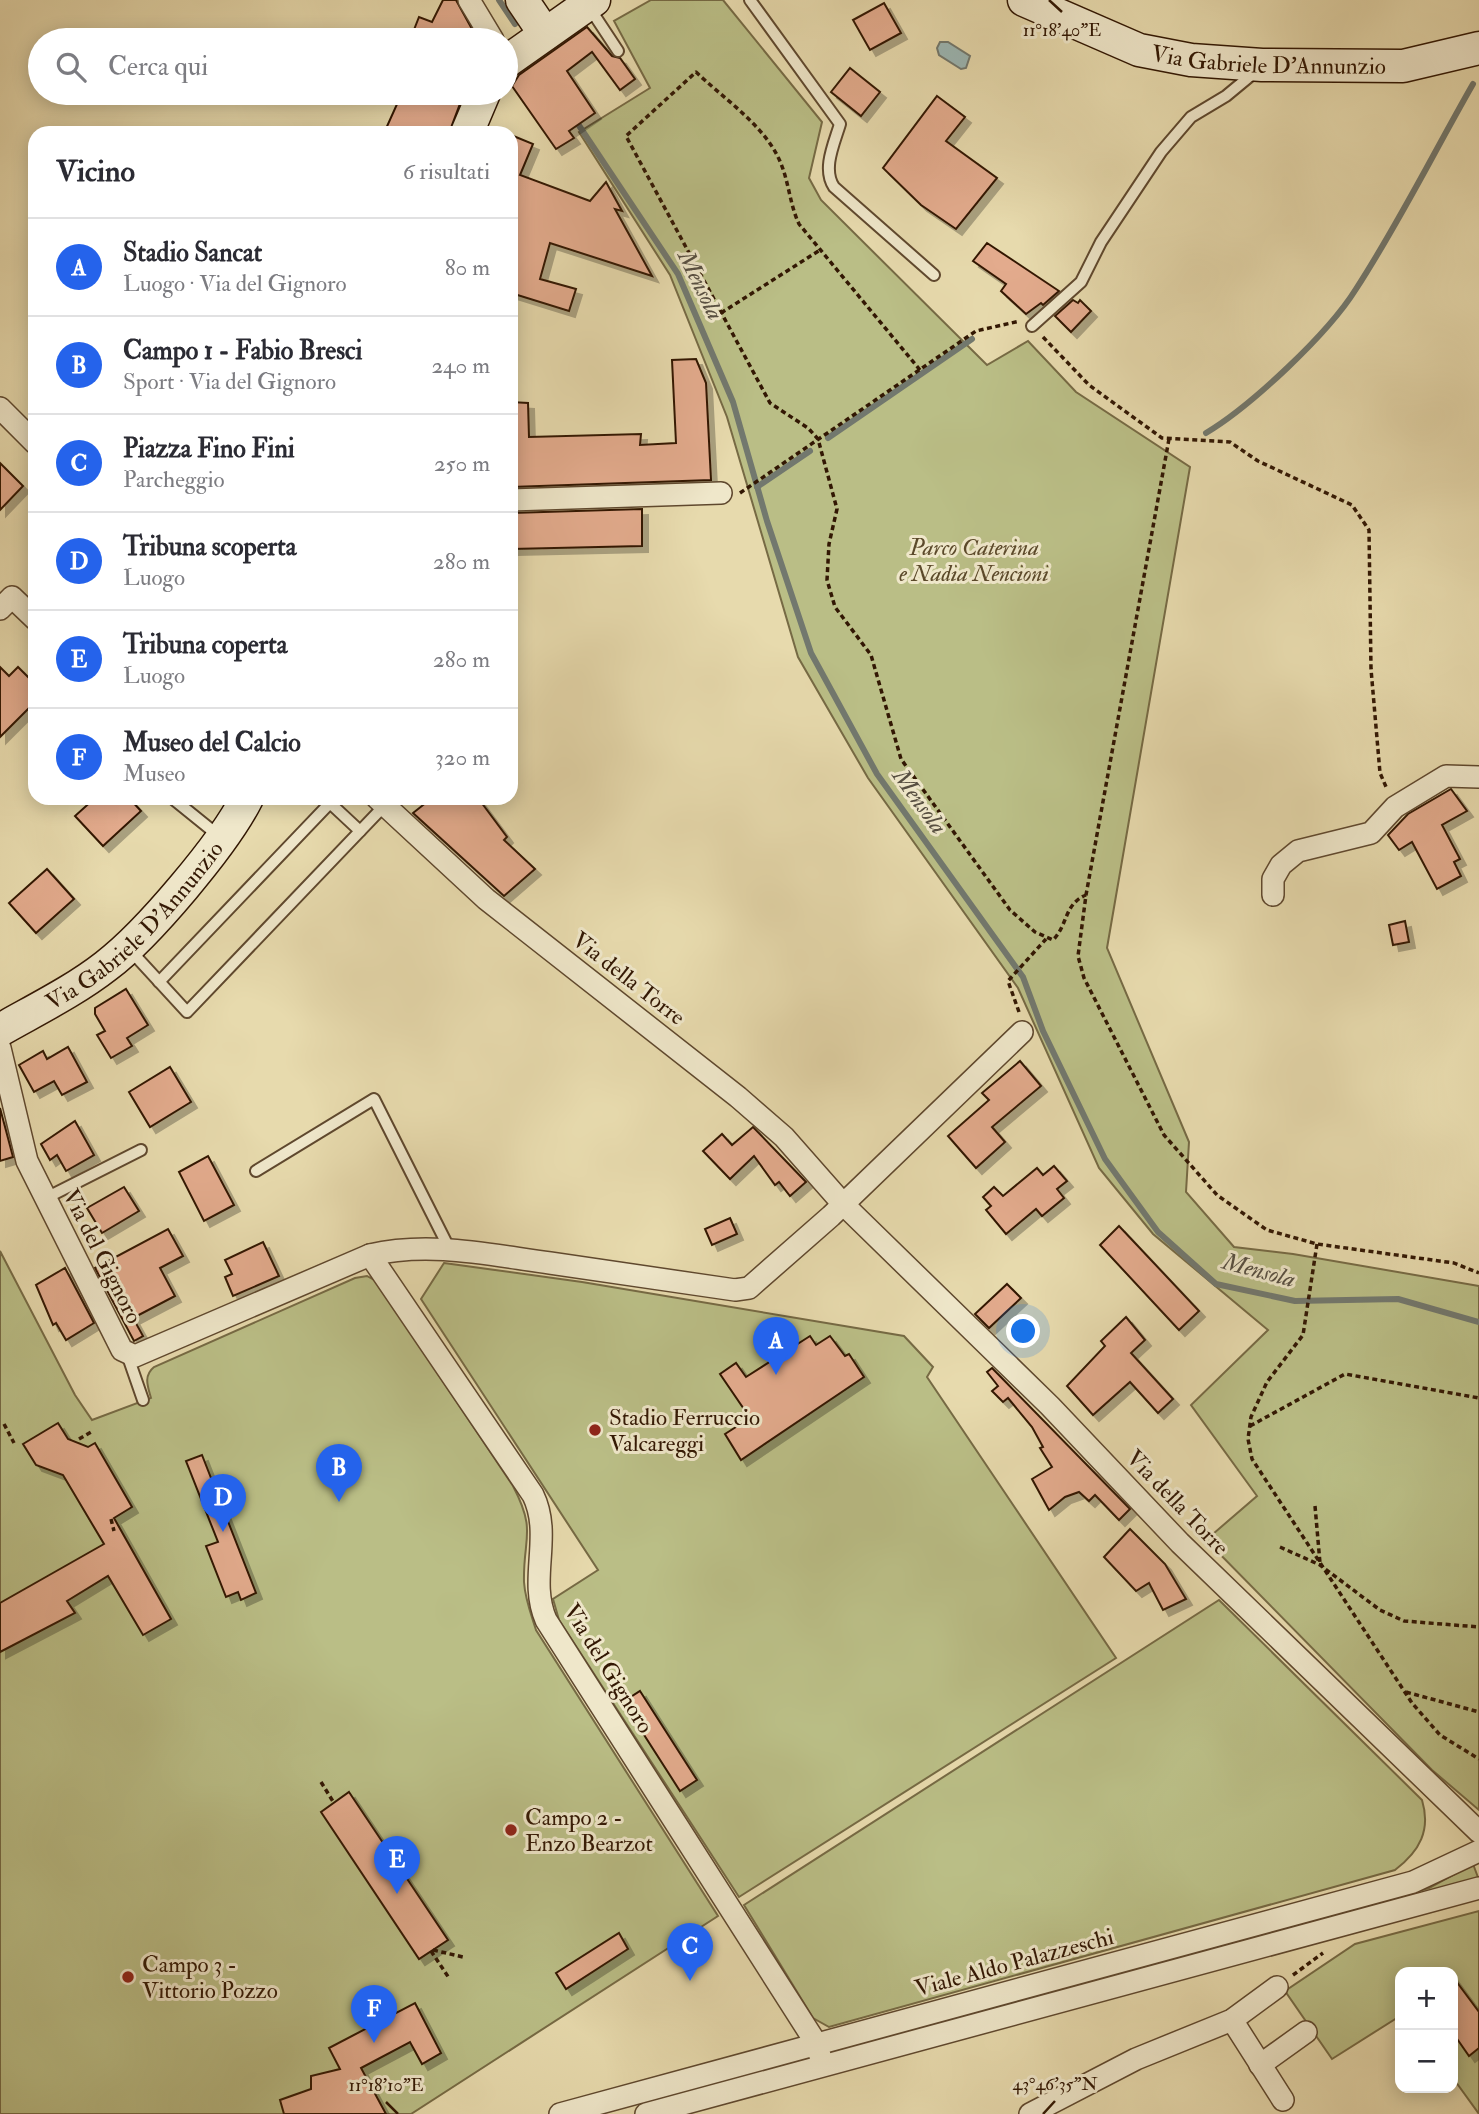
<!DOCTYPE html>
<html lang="it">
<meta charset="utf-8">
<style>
body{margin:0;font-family:"IM FELL Double Pica",serif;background:#f7f7f7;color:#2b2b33}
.controls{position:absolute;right:21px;bottom:21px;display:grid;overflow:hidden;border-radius:14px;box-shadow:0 4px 18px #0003}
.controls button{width:63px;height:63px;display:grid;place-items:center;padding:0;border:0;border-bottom:2px solid #e1e1e2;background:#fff;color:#2b2b33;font:35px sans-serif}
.you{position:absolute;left:1024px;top:1332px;width:24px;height:24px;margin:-18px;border:5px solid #fff;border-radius:50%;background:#1a73e8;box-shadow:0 0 0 10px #1a73e833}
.badge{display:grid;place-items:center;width:46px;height:46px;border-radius:50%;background:#2563eb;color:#fff;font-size:23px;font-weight:700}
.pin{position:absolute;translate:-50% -58px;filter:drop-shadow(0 2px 4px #0008)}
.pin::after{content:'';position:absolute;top:37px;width:24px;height:21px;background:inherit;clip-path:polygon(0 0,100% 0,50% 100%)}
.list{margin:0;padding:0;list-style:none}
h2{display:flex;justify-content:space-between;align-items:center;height:91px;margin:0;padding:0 28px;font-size:30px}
h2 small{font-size:23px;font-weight:400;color:#7c7c81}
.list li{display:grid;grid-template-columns:46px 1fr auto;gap:21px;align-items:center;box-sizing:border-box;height:98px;padding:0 28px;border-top:2px solid #e1e1e2}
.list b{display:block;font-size:26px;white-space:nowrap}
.list p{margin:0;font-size:23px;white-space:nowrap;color:#7c7c81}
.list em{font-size:23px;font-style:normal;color:#7c7c81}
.icon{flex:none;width:38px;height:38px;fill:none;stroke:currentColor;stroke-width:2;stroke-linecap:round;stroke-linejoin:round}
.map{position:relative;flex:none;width:1479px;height:2114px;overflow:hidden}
.search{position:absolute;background:#fff;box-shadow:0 4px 18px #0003;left:28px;top:28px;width:490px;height:77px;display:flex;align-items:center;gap:18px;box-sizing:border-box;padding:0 24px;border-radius:38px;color:#7c7c81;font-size:26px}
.panel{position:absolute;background:#fff;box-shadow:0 4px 18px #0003;left:28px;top:126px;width:490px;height:679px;border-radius:21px}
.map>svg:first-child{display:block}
.green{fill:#babe86;stroke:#766a44;stroke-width:2}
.water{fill:#9cb8b6;stroke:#72786e;stroke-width:2}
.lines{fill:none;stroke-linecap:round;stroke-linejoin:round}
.stream{stroke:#72786e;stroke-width:6}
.building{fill:#e3ab8d;stroke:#321703;stroke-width:2;filter:url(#shadow)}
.lane-casing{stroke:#5f482e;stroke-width:14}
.street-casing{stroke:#5f482e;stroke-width:24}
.secondary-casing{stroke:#321703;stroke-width:35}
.path{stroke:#321703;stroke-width:3.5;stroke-dasharray:5 3.5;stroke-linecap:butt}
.lane{stroke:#efe7ca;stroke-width:10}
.street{stroke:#efe7ca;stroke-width:21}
.secondary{stroke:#efe7ca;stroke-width:32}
.ticks{fill:none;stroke:#321703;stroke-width:2.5}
.poi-dot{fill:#8f2418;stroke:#efe7ca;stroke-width:2.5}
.labels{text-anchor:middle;stroke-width:6;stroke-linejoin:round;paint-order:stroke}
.street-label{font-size:23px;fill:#321703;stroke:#efe7ca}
.park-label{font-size:23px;font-style:italic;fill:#5b492a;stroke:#efe7ca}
.poi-label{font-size:23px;fill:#321703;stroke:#efe7ca;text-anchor:start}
.water-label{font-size:24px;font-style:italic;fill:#574f42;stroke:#efe7ca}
.ticks-label{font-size:18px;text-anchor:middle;fill:#321703;stroke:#efe7ca;stroke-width:6;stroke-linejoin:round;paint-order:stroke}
</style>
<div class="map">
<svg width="1479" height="2114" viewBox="0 0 1479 2114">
<defs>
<filter id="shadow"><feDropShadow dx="6" dy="6" stdDeviation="0" flood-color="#0004"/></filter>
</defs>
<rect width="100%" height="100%" fill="#e7daad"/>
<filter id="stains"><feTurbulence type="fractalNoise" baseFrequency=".00286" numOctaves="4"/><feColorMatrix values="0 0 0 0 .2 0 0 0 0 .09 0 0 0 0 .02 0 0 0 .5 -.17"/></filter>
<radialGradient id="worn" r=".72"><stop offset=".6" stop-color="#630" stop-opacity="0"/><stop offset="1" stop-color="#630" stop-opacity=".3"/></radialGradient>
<g class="green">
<path d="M651 0H723L822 122 809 178 821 200 987 365 1028 341 1076 392 1190 467 1107 948 1189 1142 1186 1192 1234 1247 1293 1254 1479 1286V1810L1432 1770 1206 1540 1257 1496 1191 1405 1268 1330 1153 1234 1099 1168 1018 988 868 778 798 657 727 417 670 275 579 132 650 88 614 21Z"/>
<path d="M0 1251 75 1395 92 1420 151 1398C148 1387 143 1376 154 1367L355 1278 367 1276 376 1281 513 1486C537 1532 523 1537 524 1582 525 1599 531 1614 536 1630L718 1916 411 2114H0Z"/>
<path d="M444 1263 582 1282 904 1336 933 1367 927 1377 1116 1658 739 1897 559 1620 553 1599 598 1570 421 1299Z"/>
<path d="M1219 1600 1422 1800C1431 1830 1420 1851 1395 1870L829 2027 813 2018 744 1905Z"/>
<path d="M1473 1864 1479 1880 839 2053 837 2050 1429 1888Z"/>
<path d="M1479 1911V2114L1453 2078V1972H1400V2016L1332 2059 1285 1991 1355 1944Z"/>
</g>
<path class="water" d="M940 42H948L970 56 966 68 961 69 939 55 937 48Z"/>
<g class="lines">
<g class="stream">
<path d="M499 0 515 24"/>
<path d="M574 118 678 274 733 402 767 521 811 653 877 774 1023 977 1043 1031 1105 1159 1158 1232 1216 1284 1295 1301 1398 1299 1479 1322"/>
<path d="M1206 433C1251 406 1328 334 1356 289 1399 223 1434 152 1473 84"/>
<path d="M828 438 972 339"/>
<path d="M757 487 810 451"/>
</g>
</g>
<g class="building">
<path d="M443 0H456L478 40H410L419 17 432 22Z"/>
<path d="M884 3 901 33 870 50 853 20Z"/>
<path d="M587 27 612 56 620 58 635 79 620 90 592 52 567 71 595 113 569 131 574 138 556 149 512 86 519 75Z"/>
<path d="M850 68 880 92 861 116 831 92Z"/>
<path d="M402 93H464L449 133H384Z"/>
<path d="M937 96 965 117 946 141 997 178 956 229 921 205 883 168Z"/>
<path d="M511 135 533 144 520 175 590 201 606 182 622 211 615 209 652 276 550 243 540 279 576 289 569 311 511 293Z"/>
<path d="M987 243 1059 291 1043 305 1041 303 1026 314 1001 291 1006 284 973 261Z"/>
<path d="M1073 300 1078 303 1080 300 1091 311 1071 332 1055 316Z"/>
<path d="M696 359 706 383 711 480 511 487V402L528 403 529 437 641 434 640 445 676 443 672 360Z"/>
<path d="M0 463 23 486 0 510Z"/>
<path d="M642 509V546L511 549V513Z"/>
<path d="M0 667 9 676 18 667 35 684V702L0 737Z"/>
<path d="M1451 789 1467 811 1442 825 1460 859 1454 862 1461 876 1437 889 1412 842 1399 850 1388 835 1408 814Z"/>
<path d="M95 798H129L141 811 103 846 75 816Z"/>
<path d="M432 798H478L507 837 504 840 535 869 504 896 413 813Z"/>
<path d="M47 869 74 899 36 933 9 903Z"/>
<path d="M1405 921 1409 942 1393 945 1389 925Z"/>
<path d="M126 989 148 1025 127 1038 132 1046 111 1058 97 1035 105 1031 95 1014V1008Z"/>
<path d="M68 1047 87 1082 62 1095 54 1081 34 1092 19 1065 43 1051 47 1059Z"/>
<path d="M1020 1061 1041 1086 992 1127 1005 1142 976 1168 948 1136 989 1100 982 1093Z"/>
<path d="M170 1067 191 1102 150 1127 129 1092Z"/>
<path d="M0 1108 13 1157 0 1161Z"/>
<path d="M75 1121 94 1155 66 1171 57 1155 50 1160 41 1144Z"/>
<path d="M753 1127 806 1182 790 1196 779 1182 775 1185 754 1156 730 1179 703 1151 722 1134 732 1145Z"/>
<path d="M208 1156 234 1205 204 1221 179 1172Z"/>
<path d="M1054 1166 1067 1181 1057 1189 1064 1198 1042 1216 1036 1209 1006 1234 986 1210 991 1206 983 1197 994 1187 1003 1196 1037 1168 1043 1175Z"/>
<path d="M124 1187 139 1211 102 1233 87 1208Z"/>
<path d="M730 1218 737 1234 712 1245 705 1229Z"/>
<path d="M1119 1226 1199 1311 1179 1330 1100 1245Z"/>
<path d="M168 1229 183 1256 160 1268 175 1296 133 1318 143 1336 134 1341 95 1268Z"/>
<path d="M263 1242 279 1276 233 1296 225 1277 232 1274 225 1260Z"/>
<path d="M65 1268 94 1323 66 1340 56 1323 53 1325 36 1285Z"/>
<path d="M1007 1284 1021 1298 989 1328 975 1314Z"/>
<path d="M1126 1317 1145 1340 1131 1353 1173 1399 1158 1413 1130 1382 1093 1415 1067 1386 1105 1346 1101 1341Z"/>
<path d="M810 1336 816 1345 830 1336 845 1356 849 1354 864 1377 741 1460 725 1434 750 1418 720 1374 736 1363 746 1377Z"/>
<path d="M992 1368 1130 1509 1119 1520 1095 1495 1089 1501 1079 1492 1065 1497 1049 1510 1032 1479 1052 1467 1040 1448 1043 1447 1032 1427 1008 1398 1003 1402 992 1391 998 1386 987 1372Z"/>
<path d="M58 1423 68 1439 88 1447 95 1443 132 1507 114 1518 171 1619 143 1635 108 1576 67 1601 75 1613 0 1652V1603L104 1544 63 1475 36 1465 23 1444Z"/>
<path d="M202 1455 256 1593 241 1600 238 1592 226 1597 206 1546 218 1542 186 1461Z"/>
<path d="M1130 1529 1165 1564 1186 1599 1163 1610 1149 1583 1136 1591 1104 1557Z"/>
<path d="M640 1691 697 1780 680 1791 623 1702Z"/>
<path d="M349 1792 448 1940 419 1959 321 1812Z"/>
<path d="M619 1933 628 1949 566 1989 556 1973Z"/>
<path d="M1453 1977 1479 2012V2048L1469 2056 1453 2033Z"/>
<path d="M415 2003 441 2053 422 2064 410 2042 361 2068 386 2114H284L280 2100 311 2089V2076L340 2069 329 2048Z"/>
</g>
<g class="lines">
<g class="lane-casing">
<g id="lane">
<path d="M750 0 840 124C834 144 822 169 834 187L934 275"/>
<path d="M589 7 618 51"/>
<path d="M1032 326 1081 282 1101 242 1161 152 1191 117 1226 96 1255 72"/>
<path d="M172 798 219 836"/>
<path d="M130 950 187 1012 385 805"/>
<path d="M159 982 330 803 360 831"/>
<path d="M256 1171 374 1099 450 1250"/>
<path d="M44 1199 141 1150"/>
<path d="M127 1354 143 1400"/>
</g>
</g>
<g class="street-casing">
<g id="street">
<path d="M469 0 493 40"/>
<path d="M0 408 35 443"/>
<path d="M511 500 721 493"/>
<path d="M0 609 12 597 35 619"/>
<path d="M377 798 486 899 738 1097 784 1137 843 1204 1050 1406 1180 1543 1479 1832"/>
<path d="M1273 895V879L1281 865 1298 851 1371 833 1395 807 1446 776 1479 777"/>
<path d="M0 1048 27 1161 122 1350 135 1356 370 1255C430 1241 490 1255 550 1263 611 1272 673 1281 735 1290L749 1288 831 1216 1022 1032"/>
<path d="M370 1255 533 1495C553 1536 528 1579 546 1620L816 2043 823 2065"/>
<path d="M1232 2020 1283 2100"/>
<path d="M1260 2065 1306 2032"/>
<path d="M560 2114 1413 1882 1479 1851"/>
<path d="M646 2114 1479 1888"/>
<path d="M1030 2114 1136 2059 1232 2020 1277 1987"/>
</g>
</g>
<g class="secondary-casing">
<g id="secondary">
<path d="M522 0 545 34"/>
<path id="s1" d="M1024 0 1139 50 1191 60 1262 65 1403 66 1479 48"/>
<path d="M506 62 594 0"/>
<path d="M467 133 484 93"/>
<path id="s2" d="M0 1030C35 1010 74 991 106 966 147 935 224 844 247 798"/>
</g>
</g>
<g class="path">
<path d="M721 313 820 250"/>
<path d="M1043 337 1089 385 1162 438 1230 442 1258 461 1352 505 1369 530 1371 669 1380 773 1387 789"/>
<path d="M920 370 799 224C789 203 789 179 778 157 762 124 722 97 696 72L626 136 770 403 808 428 818 439 837 509 829 544 827 580 835 607 871 655 901 759 1010 910 1035 932 1053 940C1068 925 1064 904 1086 895"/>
<path d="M1169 439 1086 895 1078 956 1084 978 1164 1135 1217 1195 1267 1230 1317 1244 1454 1263 1479 1273"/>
<path d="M740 493 976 331 1020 321"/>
<path d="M1019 1012 1008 981 1046 939"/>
<path d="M1317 1244 1303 1335 1267 1382 1251 1417 1248 1439 1252 1459 1412 1703 1440 1735 1479 1759"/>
<path d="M4 1424 14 1443"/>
<path d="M1250 1426 1345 1374 1479 1398"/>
<path d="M79 1439 93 1431"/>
<path d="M1315 1506 1320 1563"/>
<path d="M111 1519 114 1531"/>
<path d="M1280 1547 1320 1565 1380 1610 1404 1621 1479 1627"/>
<path d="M1406 1692 1479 1712"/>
<path d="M321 1782 334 1803"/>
<path d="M433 1950 463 1957"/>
<path d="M431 1951 449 1978"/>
<path d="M1293 1975 1323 1953"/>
</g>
<use href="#lane" class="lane"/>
<use href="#street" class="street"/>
<use href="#secondary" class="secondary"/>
</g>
<path class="ticks" d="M1049 0 1062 12M386 2102 398 2114M1043 2114 1055 2101"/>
<g class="poi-dot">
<circle cx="595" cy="1430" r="7"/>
<circle cx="511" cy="1830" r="7"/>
<circle cx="128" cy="1977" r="7"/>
</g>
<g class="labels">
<g class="street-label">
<text dy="8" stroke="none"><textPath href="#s1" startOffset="256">Via Gabriele D'Annunzio</textPath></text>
<text dy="8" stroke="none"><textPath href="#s2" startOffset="172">Via Gabriele D'Annunzio</textPath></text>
<text transform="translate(629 978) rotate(38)" y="8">Via della Torre</text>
<text transform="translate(103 1256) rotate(63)" y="8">Via del Gignoro</text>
<text transform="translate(1178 1502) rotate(46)" y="8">Via della Torre</text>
<text transform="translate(609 1668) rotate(58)" y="8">Via del Gignoro</text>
<text transform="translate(1014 1962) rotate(-15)" y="8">Viale Aldo Palazzeschi</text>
</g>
<g class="park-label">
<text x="974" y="555">Parco Caterina<tspan x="974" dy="26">e Nadia Nencioni</tspan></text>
</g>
<g class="poi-label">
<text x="609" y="1425">Stadio Ferruccio<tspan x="609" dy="26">Valcareggi</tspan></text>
<text x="525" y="1825">Campo 2 -<tspan x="525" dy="26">Enzo Bearzot</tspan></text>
<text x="142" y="1972">Campo 3 -<tspan x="142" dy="26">Vittorio Pozzo</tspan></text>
</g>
<g class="water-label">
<text transform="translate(701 285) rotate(64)" y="8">Mensola</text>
<text transform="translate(920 801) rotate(54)" y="8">Mensola</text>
<text transform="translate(1259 1270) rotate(15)" y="8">Mensola</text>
</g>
</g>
<g class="ticks-label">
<text x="1062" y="36">11°18'40"E</text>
<text x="1055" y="2090">43°46'35"N</text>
<text x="386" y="2091">11°18'10"E</text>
</g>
<rect width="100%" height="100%" filter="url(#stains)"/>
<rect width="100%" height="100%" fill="url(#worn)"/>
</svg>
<div class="controls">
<button>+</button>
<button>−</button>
</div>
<div class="you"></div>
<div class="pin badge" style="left:776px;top:1375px">A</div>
<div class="pin badge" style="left:339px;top:1502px">B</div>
<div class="pin badge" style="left:690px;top:1981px">C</div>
<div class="pin badge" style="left:223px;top:1532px">D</div>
<div class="pin badge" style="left:397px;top:1894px">E</div>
<div class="pin badge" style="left:374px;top:2043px">F</div>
<div class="search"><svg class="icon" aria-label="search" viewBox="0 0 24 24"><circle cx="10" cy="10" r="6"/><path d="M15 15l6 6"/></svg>Cerca qui</div>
<section class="panel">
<h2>Vicino<small>6 risultati</small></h2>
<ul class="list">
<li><span class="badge">A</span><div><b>Stadio Sancat</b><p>Luogo · Via del Gignoro</p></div><em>80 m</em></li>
<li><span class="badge">B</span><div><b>Campo 1 - Fabio Bresci</b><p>Sport · Via del Gignoro</p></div><em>240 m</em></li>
<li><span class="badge">C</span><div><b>Piazza Fino Fini</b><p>Parcheggio</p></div><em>250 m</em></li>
<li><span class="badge">D</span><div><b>Tribuna scoperta</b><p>Luogo</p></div><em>280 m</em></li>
<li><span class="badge">E</span><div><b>Tribuna coperta</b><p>Luogo</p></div><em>280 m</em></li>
<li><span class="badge">F</span><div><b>Museo del Calcio</b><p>Museo</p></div><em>320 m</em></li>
</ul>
</section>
</div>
